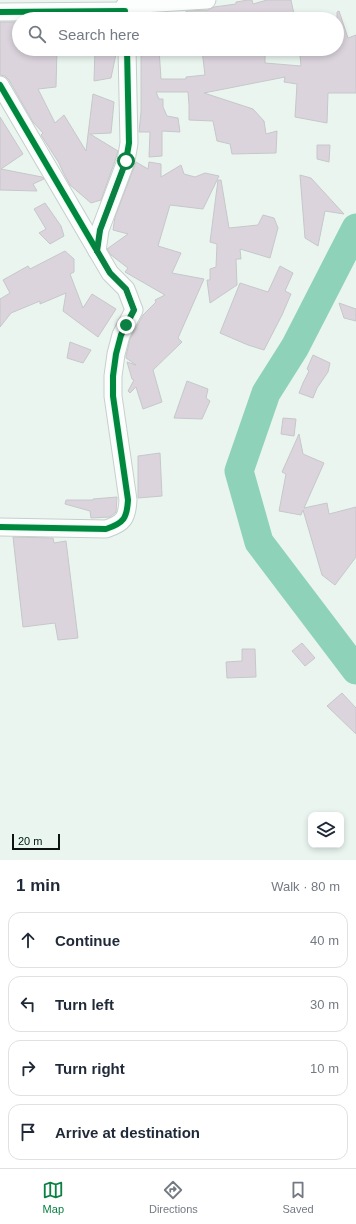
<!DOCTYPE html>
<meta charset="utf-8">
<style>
body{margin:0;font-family:Arial,sans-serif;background:#f6f6f7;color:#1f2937}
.controls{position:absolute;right:12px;bottom:12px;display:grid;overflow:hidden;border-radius:8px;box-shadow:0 2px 6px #0003}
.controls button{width:36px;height:36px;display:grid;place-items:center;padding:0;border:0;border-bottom:1px solid #e0e1e3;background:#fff;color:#1f2937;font:20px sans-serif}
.scale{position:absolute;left:12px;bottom:10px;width:48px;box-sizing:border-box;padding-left:4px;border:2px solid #0c1310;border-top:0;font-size:11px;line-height:14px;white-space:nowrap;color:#0c1310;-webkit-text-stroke:3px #e6f9f1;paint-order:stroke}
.stop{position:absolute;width:12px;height:12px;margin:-9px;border:3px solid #0b8043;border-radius:50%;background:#fff}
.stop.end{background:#0b8043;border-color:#fff;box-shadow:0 1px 4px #0008}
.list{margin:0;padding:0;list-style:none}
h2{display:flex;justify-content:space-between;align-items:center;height:52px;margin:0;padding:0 16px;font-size:17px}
h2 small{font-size:13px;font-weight:400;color:#747a83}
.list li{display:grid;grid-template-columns:26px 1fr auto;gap:12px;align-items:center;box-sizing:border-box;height:56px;margin:0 8px 8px;padding:0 8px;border:1px solid #e0e1e3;border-radius:12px}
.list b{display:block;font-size:15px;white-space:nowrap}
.list em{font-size:13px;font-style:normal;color:#747a83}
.icon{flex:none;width:22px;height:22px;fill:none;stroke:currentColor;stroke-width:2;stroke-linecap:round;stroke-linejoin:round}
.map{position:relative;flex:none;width:356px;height:860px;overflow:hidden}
.search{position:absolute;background:#fff;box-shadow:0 2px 6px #0003;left:12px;right:12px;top:12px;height:44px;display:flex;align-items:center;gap:10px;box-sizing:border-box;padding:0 14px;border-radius:22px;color:#747a83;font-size:15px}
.sheet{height:308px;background:#fff}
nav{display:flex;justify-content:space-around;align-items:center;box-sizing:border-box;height:56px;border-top:1px solid #e0e1e3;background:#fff;font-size:11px;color:#747a83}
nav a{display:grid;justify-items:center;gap:2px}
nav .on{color:#0b8043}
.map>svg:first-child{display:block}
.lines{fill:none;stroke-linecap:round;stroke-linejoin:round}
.river{stroke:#8ed3b9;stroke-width:29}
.building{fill:#dbd4dd;stroke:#c6c8c8}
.minor-casing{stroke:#c6cfcb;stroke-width:19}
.minor{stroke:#fcfefd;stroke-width:17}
.cycleway-casing{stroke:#e6f9f1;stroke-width:8}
.cycleway{stroke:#00873e;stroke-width:6}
.route{stroke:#0b8043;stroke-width:5}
</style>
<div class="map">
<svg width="356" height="860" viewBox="0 0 356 860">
<rect width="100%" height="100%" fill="#eaf5f0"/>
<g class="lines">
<path class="river" d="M356 228 295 347 266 393 239 471 259 542 356 670"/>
</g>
<g class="building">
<path d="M248 0H252L253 4 267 0H291L295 19H187L186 11 208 10 214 7 236 4V2Z"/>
<path d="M339 11 348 38 356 35V93H328L327 123 295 117 297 84 284 82 285 77 204 93 253 109 264 121 266 134 277 131 276 153 232 154 230 144 217 141 213 121 189 120V105L188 92H156L159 99H163V107L167 116 178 118 180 132 162 131V156L149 157 150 132H139L141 112V49H159L161 79H186V77L205 75 202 50 247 51V49H265V63L301 66 300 55 307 54 305 49H337V12Z"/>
<path d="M0 22H19V49H57L56 87 38 89 55 123 64 115 86 151 93 94 114 102 111 133 90 134 118 151 116 158 101 200 91 203 70 185 63 172 59 163 41 135 43 133 33 122 9 80 5 76 0 75Z"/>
<path d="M95 49H117L111 78 94 81Z"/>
<path d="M0 117 23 154 1 169 42 177 44 179 33 184 37 191 0 190Z"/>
<path d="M317 145H330L329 162 317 159Z"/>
<path d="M136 162 148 169 149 162 161 164V177L181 165 184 174 195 177 205 173 219 176 203 209 170 205 158 246 181 253 172 273 204 279 178 338 182 342 153 370 162 402 143 409 136 387 130 393 128 391 134 380 132 379 127 362 136 365 126 358V356L130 339 143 315 156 302 155 300 165 295 125 272 128 268 111 255 107 249 128 234 113 230 115 217Z"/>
<path d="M300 175 311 178 344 214 325 211 318 246 305 238Z"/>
<path d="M218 180H221L229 228 258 225 263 215 274 218 278 228 270 258 240 249 241 259H236L237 285 210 303 207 280H210V269L216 267 217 244 210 242Z"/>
<path d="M45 203 61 226 64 236 50 244 39 233 46 229 34 209Z"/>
<path d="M65 251 74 259V272L70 274 83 308 92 294 116 309 98 337 63 311 66 293 40 304V301L11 313 0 327V299L10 293 3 280 28 266 30 269Z"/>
<path d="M280 266 293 273 285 291 291 294 282 315 264 350 248 345 220 333 240 283 268 292Z"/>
<path d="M339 303 356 309V321L344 318Z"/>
<path d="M70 342 91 350 83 363 67 358Z"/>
<path d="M313 355 330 363 328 372 317 388 313 398 299 393 303 383 309 371 307 369Z"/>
<path d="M187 381 208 389 206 398 210 401 202 419 174 418Z"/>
<path d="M283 418 296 419 294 436 281 434Z"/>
<path d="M299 434 303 454 324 463 304 508 327 503 329 514 356 507V557L335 585 322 575 303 510 301 515 279 511 286 474 282 472Z"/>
<path d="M160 453 162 496 138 498V456Z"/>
<path d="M117 497 116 512 110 517 91 518 90 511 65 504 66 500H93V499Z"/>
<path d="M13 537 53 538 54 543 66 541 78 638 58 640 55 623 23 627Z"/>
<path d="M302 643 315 658 305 666 292 651Z"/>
<path d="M242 649H255L256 677 227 678 226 662 242 661Z"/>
<path d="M342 693 356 708V734L327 706Z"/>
</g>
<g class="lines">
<g class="minor-casing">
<g id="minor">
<path d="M125 5 207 0"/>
<path d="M0 12 125 11"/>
<path d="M0 85 110 273 126 289 134 310 121 335 116 354 113 376V396L128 500C127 518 124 523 106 529L0 527"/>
<path d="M97 251 100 230 126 161 129 143 127 49"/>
</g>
</g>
<use href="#minor" class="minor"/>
<g class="cycleway-casing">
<g id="cycleway">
<path d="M0 12 125 11"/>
<path d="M0 85 110 273 126 289 134 310 121 335 116 354 113 376V396L128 500C127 518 124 523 106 529L0 527"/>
<path d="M97 251 100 230 126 161 129 143 127 49"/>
</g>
</g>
<use href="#cycleway" class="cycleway"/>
</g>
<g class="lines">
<path class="route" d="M126 325 134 310 126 289 110 273 97 251 100 230 126 161"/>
</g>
</svg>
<div class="controls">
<button><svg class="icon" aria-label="layers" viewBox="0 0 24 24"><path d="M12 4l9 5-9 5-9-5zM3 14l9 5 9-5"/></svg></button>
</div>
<div class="scale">20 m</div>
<div class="stop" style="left:126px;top:161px"></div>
<div class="stop end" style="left:126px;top:325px"></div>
<div class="search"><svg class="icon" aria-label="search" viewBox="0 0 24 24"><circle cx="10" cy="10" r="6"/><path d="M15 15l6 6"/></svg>Search here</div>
</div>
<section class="sheet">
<h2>1 min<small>Walk · 80 m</small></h2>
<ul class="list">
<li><svg class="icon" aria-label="ahead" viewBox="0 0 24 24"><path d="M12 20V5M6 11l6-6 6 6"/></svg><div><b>Continue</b></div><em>40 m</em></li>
<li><svg class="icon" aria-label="left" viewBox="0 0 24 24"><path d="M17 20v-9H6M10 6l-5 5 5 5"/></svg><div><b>Turn left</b></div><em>30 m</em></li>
<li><svg class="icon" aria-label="right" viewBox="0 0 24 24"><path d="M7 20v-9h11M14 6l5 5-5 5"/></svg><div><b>Turn right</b></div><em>10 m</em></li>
<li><svg class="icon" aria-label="arrive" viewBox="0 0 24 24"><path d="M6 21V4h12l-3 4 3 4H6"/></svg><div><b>Arrive at destination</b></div></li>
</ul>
</section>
<nav>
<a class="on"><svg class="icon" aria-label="map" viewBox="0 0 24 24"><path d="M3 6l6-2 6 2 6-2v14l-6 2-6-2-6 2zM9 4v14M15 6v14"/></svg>Map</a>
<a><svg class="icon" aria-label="directions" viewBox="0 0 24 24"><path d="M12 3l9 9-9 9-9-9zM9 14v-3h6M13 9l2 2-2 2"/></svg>Directions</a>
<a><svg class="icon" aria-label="saved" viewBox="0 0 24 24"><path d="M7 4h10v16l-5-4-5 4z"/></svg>Saved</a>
</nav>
